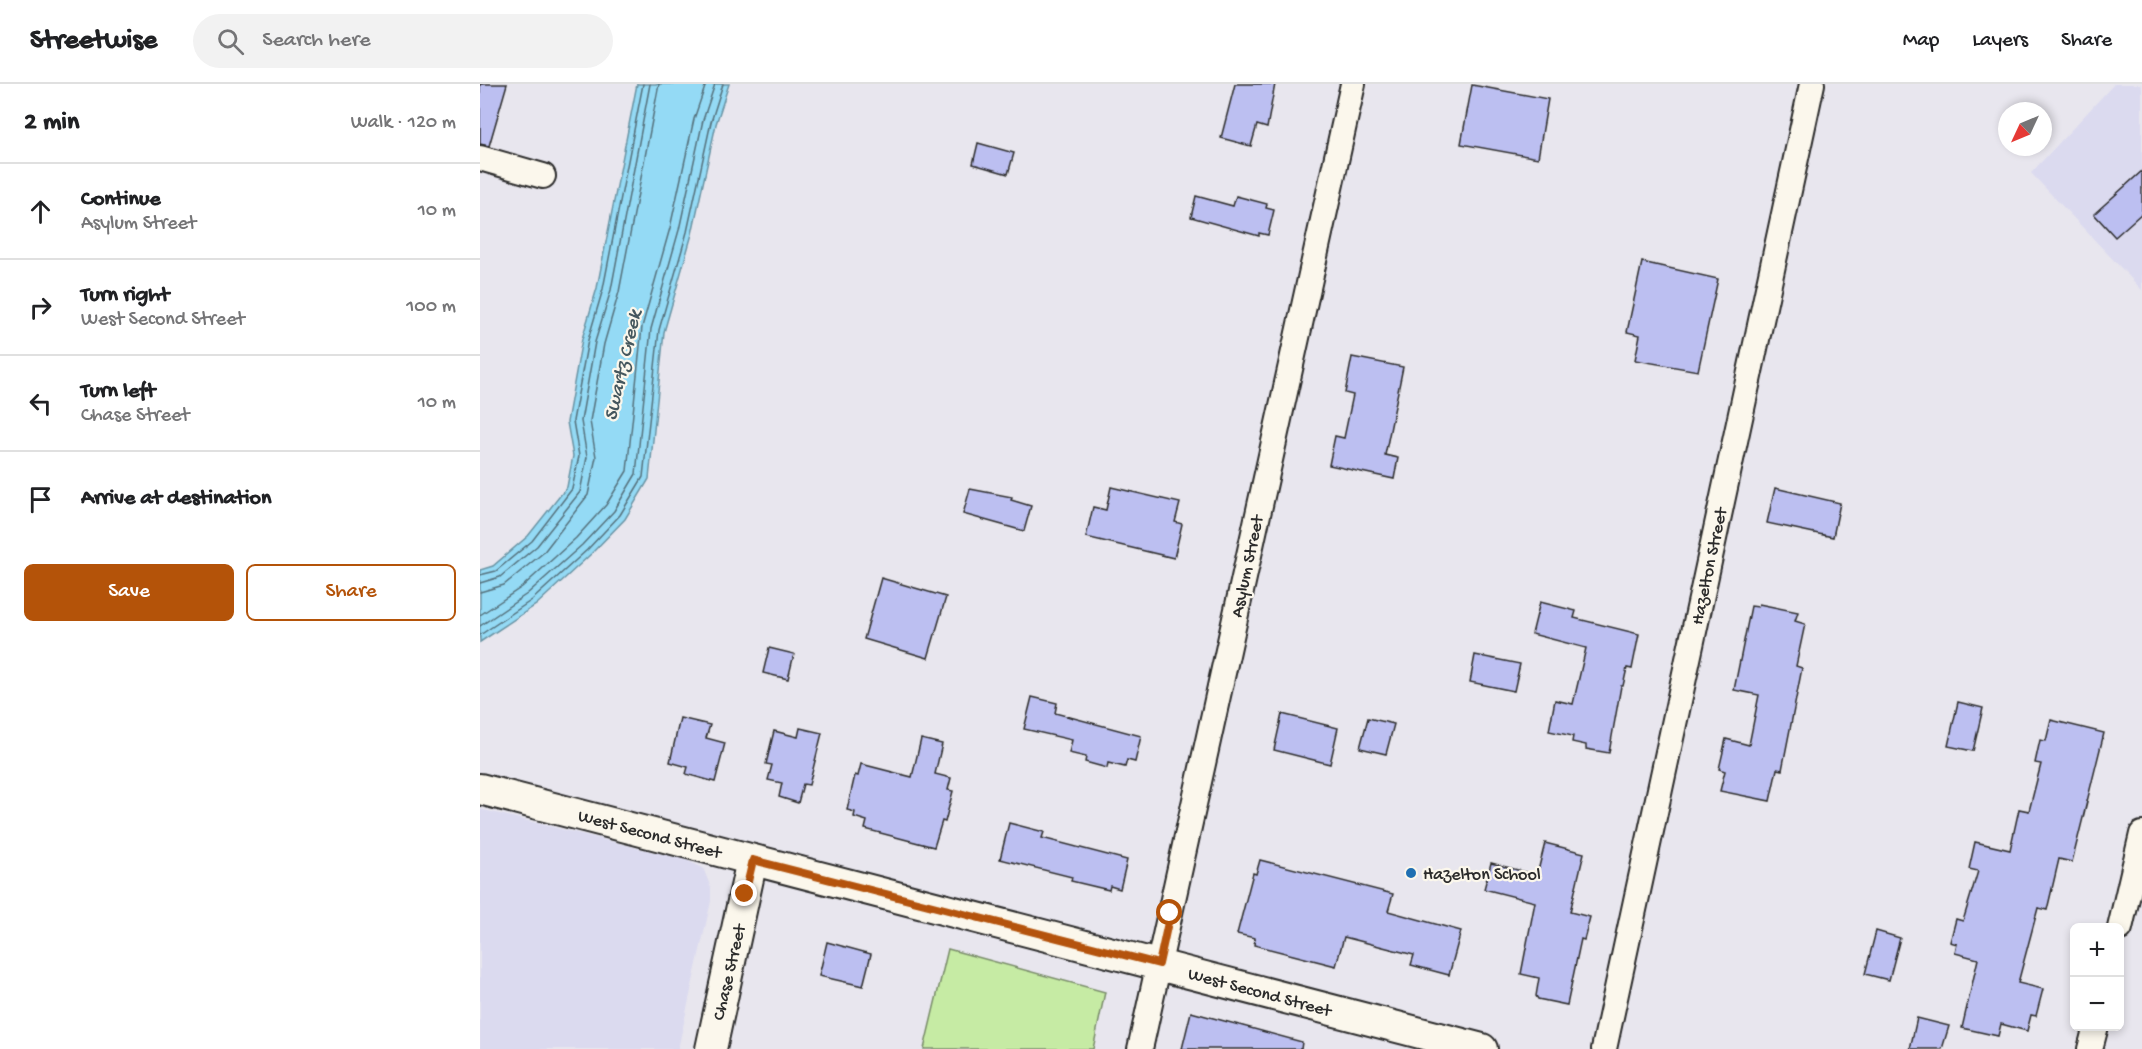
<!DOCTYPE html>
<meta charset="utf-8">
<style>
body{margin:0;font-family:"Gochi Hand",sans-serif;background:#f2f2f2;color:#202124}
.controls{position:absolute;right:18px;bottom:18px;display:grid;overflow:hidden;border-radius:9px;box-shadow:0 3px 9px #0003}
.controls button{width:54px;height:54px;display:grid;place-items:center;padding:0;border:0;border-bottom:2px solid #e0e0e0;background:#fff;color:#202124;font:30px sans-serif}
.compass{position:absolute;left:1518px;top:18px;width:54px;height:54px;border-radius:50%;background:#fff;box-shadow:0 3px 9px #0003;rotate:226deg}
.stop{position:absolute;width:18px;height:18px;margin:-14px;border:4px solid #b45309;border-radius:50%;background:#fff}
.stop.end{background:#b45309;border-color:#fff;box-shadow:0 2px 6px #0008}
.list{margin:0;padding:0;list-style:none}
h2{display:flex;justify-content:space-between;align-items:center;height:78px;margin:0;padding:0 24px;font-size:26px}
h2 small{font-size:20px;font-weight:400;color:#757577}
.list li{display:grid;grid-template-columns:39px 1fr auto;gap:18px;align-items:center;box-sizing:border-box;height:96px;padding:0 24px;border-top:2px solid #e0e0e0}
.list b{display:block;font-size:22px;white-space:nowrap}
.list p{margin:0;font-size:20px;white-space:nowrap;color:#757577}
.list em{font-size:20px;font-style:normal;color:#757577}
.actions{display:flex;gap:12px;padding:18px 24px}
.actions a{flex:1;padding:14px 0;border:2px solid #b45309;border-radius:9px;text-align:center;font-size:21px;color:#b45309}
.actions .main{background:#b45309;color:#fff}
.icon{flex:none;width:33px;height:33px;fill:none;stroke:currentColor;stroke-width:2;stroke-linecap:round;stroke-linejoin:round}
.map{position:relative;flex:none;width:1662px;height:965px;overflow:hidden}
header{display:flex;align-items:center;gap:36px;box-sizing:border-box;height:84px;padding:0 30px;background:#fff;border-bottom:2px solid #e0e0e0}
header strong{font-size:28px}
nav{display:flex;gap:33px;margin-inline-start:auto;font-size:21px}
.search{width:420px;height:54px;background:#f2f2f2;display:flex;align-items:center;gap:15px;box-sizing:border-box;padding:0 21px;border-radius:33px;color:#757577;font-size:22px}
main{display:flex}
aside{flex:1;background:#fff}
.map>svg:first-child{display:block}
.built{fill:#dbdaef}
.green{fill:#c6eba4;stroke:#788b68;stroke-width:1.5}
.water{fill:#94daf5;stroke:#6a94a4;stroke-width:1.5}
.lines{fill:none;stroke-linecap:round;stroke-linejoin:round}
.shore{stroke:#55717c;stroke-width:1.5}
.building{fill:#bcbff1;stroke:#2b2b2b;stroke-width:1.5}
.minor-casing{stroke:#2b2b2b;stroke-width:28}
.tertiary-casing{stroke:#2b2b2b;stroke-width:34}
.minor{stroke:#fbf7ec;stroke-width:24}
.tertiary{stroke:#fbf7ec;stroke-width:30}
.route{stroke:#b45309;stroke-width:8}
.poi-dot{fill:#1f6fb2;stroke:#fbf7ec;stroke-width:2}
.labels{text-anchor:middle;stroke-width:4.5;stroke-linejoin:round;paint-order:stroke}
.street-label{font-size:18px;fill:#2b2b2b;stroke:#fbf7ec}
.poi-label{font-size:18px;fill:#2b2b2b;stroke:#fbf7ec;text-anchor:start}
.water-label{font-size:20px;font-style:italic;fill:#45575e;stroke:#fbf7ec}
</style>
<header>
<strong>Streetwise</strong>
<div class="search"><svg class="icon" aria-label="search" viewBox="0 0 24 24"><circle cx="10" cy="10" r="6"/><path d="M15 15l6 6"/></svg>Search here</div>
<nav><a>Map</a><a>Layers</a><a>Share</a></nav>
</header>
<main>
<aside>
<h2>2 min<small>Walk · 120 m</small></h2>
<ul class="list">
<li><svg class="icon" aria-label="ahead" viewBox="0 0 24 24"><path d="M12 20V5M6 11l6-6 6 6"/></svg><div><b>Continue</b><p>Asylum Street</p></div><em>10 m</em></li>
<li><svg class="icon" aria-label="right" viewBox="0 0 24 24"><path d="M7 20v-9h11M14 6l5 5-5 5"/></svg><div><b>Turn right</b><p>West Second Street</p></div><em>100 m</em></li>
<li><svg class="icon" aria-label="left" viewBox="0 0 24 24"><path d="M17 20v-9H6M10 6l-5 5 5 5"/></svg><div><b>Turn left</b><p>Chase Street</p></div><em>10 m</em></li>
<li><svg class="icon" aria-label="arrive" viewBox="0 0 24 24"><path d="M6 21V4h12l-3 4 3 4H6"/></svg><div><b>Arrive at destination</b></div></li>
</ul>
<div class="actions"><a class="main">Save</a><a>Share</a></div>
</aside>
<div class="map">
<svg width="1662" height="965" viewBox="0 0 1662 965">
<rect width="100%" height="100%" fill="#e8e6ee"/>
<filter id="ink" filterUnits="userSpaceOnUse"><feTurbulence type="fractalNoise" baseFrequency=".0167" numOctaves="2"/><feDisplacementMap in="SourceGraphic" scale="12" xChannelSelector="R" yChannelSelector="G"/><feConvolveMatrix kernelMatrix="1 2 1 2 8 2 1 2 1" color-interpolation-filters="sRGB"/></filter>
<g filter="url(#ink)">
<g class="built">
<path d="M1634 0H1660L1662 3V206L1551 89Z"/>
<path d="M0 725 206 776 223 784 231 804V817L198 965H0Z"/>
</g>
<path class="green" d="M468 865 625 908 613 965H444Z"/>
<path class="water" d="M157 0H249L236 40 212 150 184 248 169 395 145 435 111 470 56 521 0 558V486L13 482 48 452 87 403 93 372 87 338 102 255 117 204Z"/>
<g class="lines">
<g class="shore">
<path d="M0 491 16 487 52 457 92 405 99 372 93 337 108 256 123 205 163 0"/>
<path d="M0 499 20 493 57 462 100 408 107 373 101 337 115 258 131 206 170 0"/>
<path d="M0 508 24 501 63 469 108 411 116 373 110 337 124 260 139 208 179 0"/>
<path d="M0 531 42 503 96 454 126 421 147 387 162 243 190 144 214 35 226 0"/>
<path d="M0 542 47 510 102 461 134 427 156 390 171 245 199 146 223 36 235 0"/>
<path d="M0 551 52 516 107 466 140 431 163 393 179 246 207 148 231 38 243 0"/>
</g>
</g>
<g class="building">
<path d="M0 0H27L9 62 0 60Z"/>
<path d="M755 0H795L787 44 777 41 771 62 741 54Z"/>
<path d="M992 1 1068 15 1058 74 981 60Z"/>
<path d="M498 59 534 69 528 90 493 80Z"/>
<path d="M1662 87V129L1635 153 1614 130Z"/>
<path d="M716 112 753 122 756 112 787 120 786 124 794 126 788 151 779 149V152L711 133Z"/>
<path d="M1162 178 1238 195 1218 287 1155 276 1160 251 1147 248Z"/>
<path d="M872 273 923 283 905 371 918 374 914 395 849 381 855 352 864 354 873 311 865 309Z"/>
<path d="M631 403 700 419 695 438 702 440 694 474 606 453 613 423 626 426Z"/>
<path d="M1295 404 1360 419 1353 453 1287 439Z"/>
<path d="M490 405 532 413 531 416 551 422 544 447 483 430Z"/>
<path d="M401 494 466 513 448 574 384 555Z"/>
<path d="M1060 518 1096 527 1094 534 1159 550 1152 585 1147 584 1143 602H1141L1129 669 1106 665V661L1092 658 1093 652 1069 647 1075 616 1093 620 1106 564 1052 550Z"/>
<path d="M1279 520 1318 528 1315 537 1325 540 1316 582 1322 584 1302 686 1297 685 1290 717 1240 707 1245 687 1239 685 1246 655 1269 661 1279 611 1254 606 1271 522 1278 523Z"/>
<path d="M289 564 314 570 308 595 283 589Z"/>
<path d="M995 571 1040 580 1034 607 990 598Z"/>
<path d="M552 613 577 619 575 629 661 652 655 678 647 676 645 683 628 679 627 684 605 678 606 673 589 669 592 656 544 645Z"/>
<path d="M1478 618 1503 624 1493 667 1468 662Z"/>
<path d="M802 630 858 644 850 680 794 666Z"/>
<path d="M200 634 230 641 226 654 245 659 235 698 206 690 208 683 190 678Z"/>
<path d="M888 634 914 640 906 670 880 664Z"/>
<path d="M1571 636 1624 649 1592 778 1579 775 1567 826 1558 824 1538 899 1563 905 1556 932 1551 931 1547 947 1521 940 1518 952 1482 944 1498 875 1475 869 1477 860 1470 858 1476 835 1483 837 1498 787 1489 785 1495 758 1530 766 1539 725 1549 727 1561 680 1555 679 1560 656 1566 657Z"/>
<path d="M320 644 342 649 329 701 323 700 318 719 299 713 302 699 288 696 292 681 286 680 294 647 318 653Z"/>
<path d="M441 655 462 660 455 690 471 694 468 706 473 707 465 738 462 737 454 763 385 745 387 737 374 733 375 728 367 726 375 691 378 692 381 680 432 693Z"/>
<path d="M529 739 564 748 562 754 647 776 640 805 630 802 629 806 591 797 592 793 520 775Z"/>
<path d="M1065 759 1104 769 1090 828 1110 833 1104 856 1101 855 1087 921 1058 915 1056 912 1059 894 1041 890 1055 818 1004 805 1011 779 1057 791Z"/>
<path d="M780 776 913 810 908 827 981 847 969 891 931 881 934 871 864 853 856 882 774 861 775 854 757 850 773 789 776 790Z"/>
<path d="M1396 847 1420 854 1409 896 1385 890Z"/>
<path d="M347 858 391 870 383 902 339 892Z"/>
<path d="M711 928 822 958 821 965H702Z"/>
<path d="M1437 934 1469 942 1462 965H1430Z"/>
</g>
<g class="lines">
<g class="minor-casing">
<g id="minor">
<path d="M0 74 63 92"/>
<path d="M1640 844 1662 750"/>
<path d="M660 965 873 0"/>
<path d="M1124 965 1332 0"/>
<path d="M1610 965 1616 942"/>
</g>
</g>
<g class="tertiary-casing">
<g id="tertiary">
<path d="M0 705 1002 965"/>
<path d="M231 965 272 776"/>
</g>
</g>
<use href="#minor" class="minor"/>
<use href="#tertiary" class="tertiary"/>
</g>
</g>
<g class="lines" filter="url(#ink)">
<path class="route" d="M265 810 273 776 679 880 690 829"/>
</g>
<circle class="poi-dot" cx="931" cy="789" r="6"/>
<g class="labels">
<g class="street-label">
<text transform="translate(766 482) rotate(-78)" y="6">Asylum Street</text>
<text transform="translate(1228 482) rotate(-78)" y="6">Hazelton Street</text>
<text transform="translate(170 749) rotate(15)" y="6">West Second Street</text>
<text transform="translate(248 888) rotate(-77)" y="6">Chase Street</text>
<text transform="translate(780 907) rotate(15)" y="6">West Second Street</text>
</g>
<g class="poi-label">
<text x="943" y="795">Hazelton School</text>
</g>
<g class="water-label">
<text transform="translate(141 281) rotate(-77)" y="7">Swartz Creek</text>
</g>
</g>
</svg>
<div class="controls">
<button>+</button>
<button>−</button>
</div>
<svg class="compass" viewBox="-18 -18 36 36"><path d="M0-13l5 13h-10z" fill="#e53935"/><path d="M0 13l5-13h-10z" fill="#757577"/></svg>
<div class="stop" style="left:690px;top:829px"></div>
<div class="stop end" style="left:265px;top:810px"></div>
</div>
</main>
